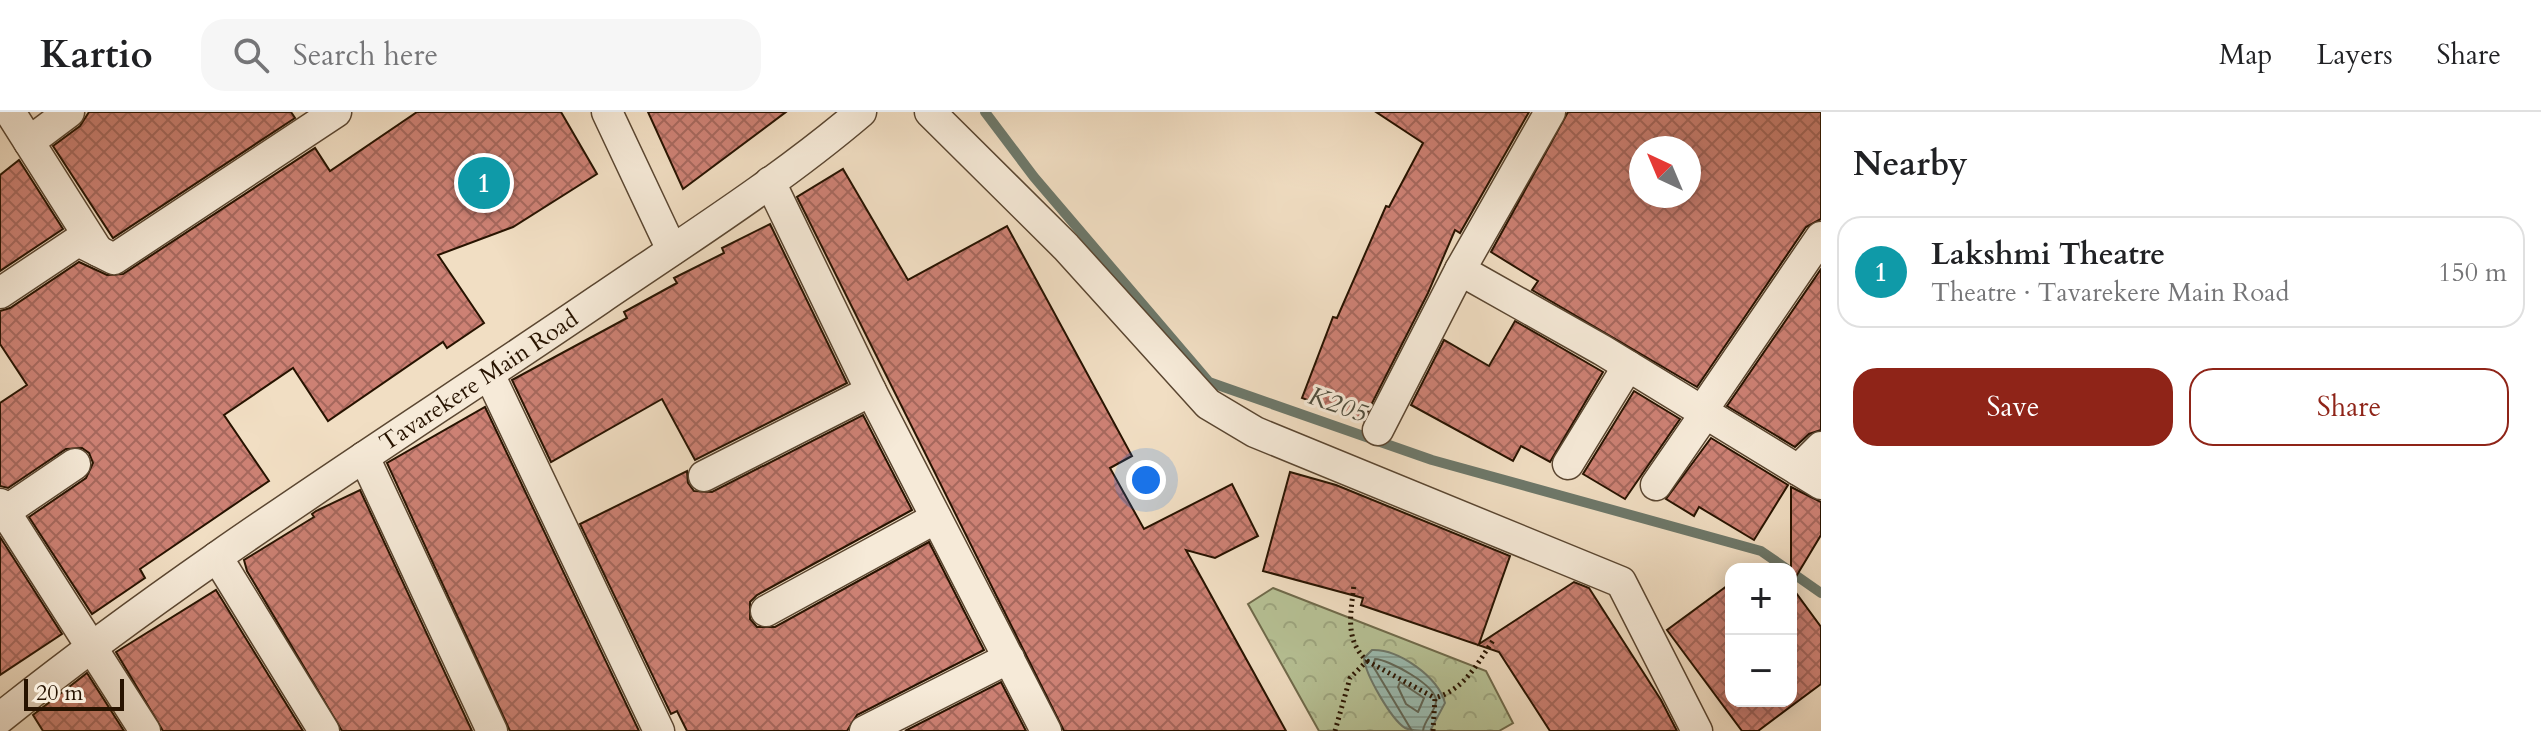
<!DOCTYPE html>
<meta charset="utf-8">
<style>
body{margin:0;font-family:Cardo,serif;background:#f6f6f6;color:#202124}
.controls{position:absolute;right:24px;bottom:24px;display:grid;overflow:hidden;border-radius:16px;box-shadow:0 4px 20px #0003}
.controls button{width:72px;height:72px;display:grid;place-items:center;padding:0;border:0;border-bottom:2px solid #e0e0e0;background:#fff;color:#202124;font:40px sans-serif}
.compass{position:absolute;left:1629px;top:24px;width:72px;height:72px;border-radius:50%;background:#fff;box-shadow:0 4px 20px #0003;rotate:316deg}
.scale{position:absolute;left:24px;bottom:20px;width:100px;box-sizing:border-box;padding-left:8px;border:4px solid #271300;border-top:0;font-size:22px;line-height:28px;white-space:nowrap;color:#271300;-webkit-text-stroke:6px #f6ead8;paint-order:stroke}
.you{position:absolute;left:1146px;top:368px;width:28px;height:28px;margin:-20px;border:6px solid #fff;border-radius:50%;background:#1a73e8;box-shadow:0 0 0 12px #1a73e833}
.badge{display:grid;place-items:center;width:52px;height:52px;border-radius:50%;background:#8f2418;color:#fff;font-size:26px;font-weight:700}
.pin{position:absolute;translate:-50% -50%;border:4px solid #fff;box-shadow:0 2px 8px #0006}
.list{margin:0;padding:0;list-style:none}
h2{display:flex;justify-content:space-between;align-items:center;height:104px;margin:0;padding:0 32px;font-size:34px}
h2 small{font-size:26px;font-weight:400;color:#757577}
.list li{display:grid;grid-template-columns:52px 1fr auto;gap:24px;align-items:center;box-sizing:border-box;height:112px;margin:0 16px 16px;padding:0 16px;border:2px solid #e0e0e0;border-radius:24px}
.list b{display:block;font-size:30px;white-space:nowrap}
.list p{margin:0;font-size:26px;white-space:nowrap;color:#757577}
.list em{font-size:26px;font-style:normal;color:#757577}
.actions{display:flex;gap:16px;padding:24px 32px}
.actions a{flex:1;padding:18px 0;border:2px solid #8f2418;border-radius:24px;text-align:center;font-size:28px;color:#8f2418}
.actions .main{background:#8f2418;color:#fff}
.icon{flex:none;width:44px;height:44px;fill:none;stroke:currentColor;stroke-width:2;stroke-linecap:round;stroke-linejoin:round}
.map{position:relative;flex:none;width:1821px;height:619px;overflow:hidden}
header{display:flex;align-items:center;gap:48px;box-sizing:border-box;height:112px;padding:0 40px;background:#fff;border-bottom:2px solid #e0e0e0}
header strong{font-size:38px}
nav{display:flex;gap:44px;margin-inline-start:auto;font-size:28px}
.search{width:560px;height:72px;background:#f6f6f6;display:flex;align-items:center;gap:20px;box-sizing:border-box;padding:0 28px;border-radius:24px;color:#757577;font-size:30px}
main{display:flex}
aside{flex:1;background:#fff}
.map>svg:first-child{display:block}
.forest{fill:url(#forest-crowns);stroke:#6f6a4b;stroke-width:2}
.water{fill:url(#water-rules);stroke:#6d786a;stroke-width:2}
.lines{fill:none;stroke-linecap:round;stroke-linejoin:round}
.shore{stroke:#616858;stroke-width:2}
.stream{stroke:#6d786a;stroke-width:10}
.building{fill:url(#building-cross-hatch);stroke:#271300;stroke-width:2;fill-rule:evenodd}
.minor-casing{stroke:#5a4631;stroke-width:33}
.path{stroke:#271300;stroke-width:5;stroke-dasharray:2 4;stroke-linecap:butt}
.minor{stroke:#f6ead8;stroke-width:30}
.labels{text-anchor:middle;stroke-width:6;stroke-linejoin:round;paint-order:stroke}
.street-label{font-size:24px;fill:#271300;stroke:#f6ead8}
.water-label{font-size:26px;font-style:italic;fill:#504e3e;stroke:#f6ead8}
</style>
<header>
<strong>Kartio</strong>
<div class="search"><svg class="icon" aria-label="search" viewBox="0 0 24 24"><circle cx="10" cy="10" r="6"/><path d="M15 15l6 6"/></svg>Search here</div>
<nav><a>Map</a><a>Layers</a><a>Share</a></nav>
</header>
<main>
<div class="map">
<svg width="1821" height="619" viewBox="0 0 1821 619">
<defs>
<pattern id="forest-crowns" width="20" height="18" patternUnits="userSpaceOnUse" patternTransform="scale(2)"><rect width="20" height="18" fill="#b7c296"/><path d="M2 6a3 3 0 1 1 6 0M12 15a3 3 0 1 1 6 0" fill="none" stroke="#9da680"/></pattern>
<pattern id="water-rules" width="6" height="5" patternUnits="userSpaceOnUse" patternTransform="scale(2)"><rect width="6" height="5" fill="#9bbcb1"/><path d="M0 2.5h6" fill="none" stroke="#86a196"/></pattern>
<pattern id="building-cross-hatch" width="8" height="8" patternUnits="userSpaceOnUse" patternTransform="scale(2)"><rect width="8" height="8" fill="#cd8174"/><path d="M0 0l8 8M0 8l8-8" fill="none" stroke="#a6685d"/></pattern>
</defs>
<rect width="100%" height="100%" fill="#f1dec3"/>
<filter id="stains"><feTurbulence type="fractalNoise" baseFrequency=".0025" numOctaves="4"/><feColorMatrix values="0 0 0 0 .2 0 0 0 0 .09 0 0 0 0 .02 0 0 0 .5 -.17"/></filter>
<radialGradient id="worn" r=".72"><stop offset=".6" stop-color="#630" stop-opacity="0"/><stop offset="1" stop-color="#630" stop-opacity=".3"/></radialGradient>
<path class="forest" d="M1273 476 1486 559 1513 611 1499 619H1319L1248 492Z"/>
<path class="water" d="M1372 538C1399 537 1438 565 1445 591L1430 619C1422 619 1412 619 1405 616 1391 607 1365 562 1364 546Z"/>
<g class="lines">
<g class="shore">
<path d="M1400 570 1424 586 1418 600 1406 592 1398 575Z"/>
<path d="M1412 619 1373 554 1375 547C1388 547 1438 574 1436 590 1435 600 1424 608 1423 619"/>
</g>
<g class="stream">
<path d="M985 0 1034 65 1209 270 1432 348 1761 439 1787 457"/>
<path d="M1791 460 1821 481"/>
</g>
</g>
<g class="building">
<path d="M89 0H291L295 6 113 126 53 34 80 14Z"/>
<path d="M417 0H561L597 62 513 115 438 143 484 211 447 236 443 230 328 309 293 256 224 303 269 369 140 457 145 466 92 502 29 405 86 366 93 351 89 341 82 336 66 337 8 376 0 374V291L27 273 0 232V199L10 196 79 150 107 163 123 162 315 36 330 59Z"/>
<path d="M648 0H786L683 77Z"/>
<path d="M1376 0H1529L1460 121 1455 118 1428 181 1363 309 1302 286 1333 205 1337 206 1386 94 1389 95 1423 31Z"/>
<path d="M1568 0H1821V107L1806 115 1697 275 1532 178 1538 169 1491 140ZM1641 36H1689V84H1641Z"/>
<path d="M19 48 63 117 0 159V63Z"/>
<path d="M843 57 908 168 1007 114 1132 344 1110 356 1144 417 1232 372 1258 424 1215 446 1186 438 1286 619H1064L797 85Z"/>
<path d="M770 112 847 271 695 348 662 287 551 350 512 268 627 206 624 200 677 171 674 166 724 141 722 136Z"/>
<path d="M1821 157V318L1809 322 1795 335 1727 294Z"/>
<path d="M1515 209 1603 260 1550 350 1521 334 1513 349 1411 293 1444 228 1489 254Z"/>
<path d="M1634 279 1680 307 1625 387 1583 362Z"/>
<path d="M485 295 639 619H510L387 351Z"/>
<path d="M863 303 912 398 757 483 750 490V507L757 515H775L929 430 984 538 857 603 847 619H687L677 599 671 602 580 412 687 359 688 371 694 379 712 380Z"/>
<path d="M1711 326 1788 373 1754 428 1699 395 1694 404 1666 387Z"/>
<path d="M1290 360 1336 373 1510 444 1479 532 1574 470 1589 476 1661 588 1677 619H1550L1499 540 1361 493 1363 486 1263 459Z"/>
<path d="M1791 375 1821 390V423L1791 473Z"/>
<path d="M360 378 472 619H342L247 459 244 448 314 405 312 402 316 399Z"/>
<path d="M0 425 62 522 0 563Z"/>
<path d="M1731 471V589H1791V474L1821 515V572L1758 619H1742L1667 518Z"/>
<path d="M216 478 303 619H163L116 540Z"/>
<path d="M87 561 124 619H43L33 603Z"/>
<path d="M1001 570 1026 619H905Z"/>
</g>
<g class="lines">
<g class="minor-casing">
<g id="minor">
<path d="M10 0 98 139"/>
<path d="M607 0 672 138"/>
<path d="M930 0 1066 135 1208 292 1255 320 1621 470 1697 619"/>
<path d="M29 30 69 0"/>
<path d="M770 70 871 279 1046 619"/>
<path d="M1460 158 1602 238 1821 372"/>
<path d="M0 181 78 129 114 147 336 0"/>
<path d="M489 262 659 619"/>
<path d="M1702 299 1821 125"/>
<path d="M1378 318 1460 158 1550 0"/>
<path d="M364 345 492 619"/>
<path d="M1568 352 1628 254"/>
<path d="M1798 358 1821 335"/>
<path d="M704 364 871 279"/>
<path d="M1656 373 1705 302"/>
<path d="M0 392 145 619"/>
<path d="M0 403 75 352"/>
<path d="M217 445 324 619"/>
<path d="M766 499 936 406"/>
<path id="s1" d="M0 606C191 453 399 324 600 187 688 127 780 69 861 0"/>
<path d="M865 619 1009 546"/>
</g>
</g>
<g class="path">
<path d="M1367 549 1435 586"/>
<path d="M1335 619 1350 566 1367 549C1344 527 1351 502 1354 472"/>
<path d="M1433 619 1435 586C1465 577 1477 552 1494 527"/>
</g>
<use href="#minor" class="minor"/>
</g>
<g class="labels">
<g class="street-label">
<text dy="8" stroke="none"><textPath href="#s1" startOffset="586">Tavarekere Main Road</textPath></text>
</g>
<g class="water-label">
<text transform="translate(1338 292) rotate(19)" y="9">K205</text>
</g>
</g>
<rect width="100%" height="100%" filter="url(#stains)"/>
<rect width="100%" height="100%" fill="url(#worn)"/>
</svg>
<div class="controls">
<button>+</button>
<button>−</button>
</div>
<svg class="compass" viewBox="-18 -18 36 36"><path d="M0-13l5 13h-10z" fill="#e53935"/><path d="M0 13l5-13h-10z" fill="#757577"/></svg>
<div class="scale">20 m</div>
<div class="you"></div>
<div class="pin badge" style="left:484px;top:71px;background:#0f9aa8">1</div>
</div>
<aside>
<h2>Nearby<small></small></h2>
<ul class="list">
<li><span class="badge" style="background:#0f9aa8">1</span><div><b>Lakshmi Theatre</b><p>Theatre · Tavarekere Main Road</p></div><em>150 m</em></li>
</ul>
<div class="actions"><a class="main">Save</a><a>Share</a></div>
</aside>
</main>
